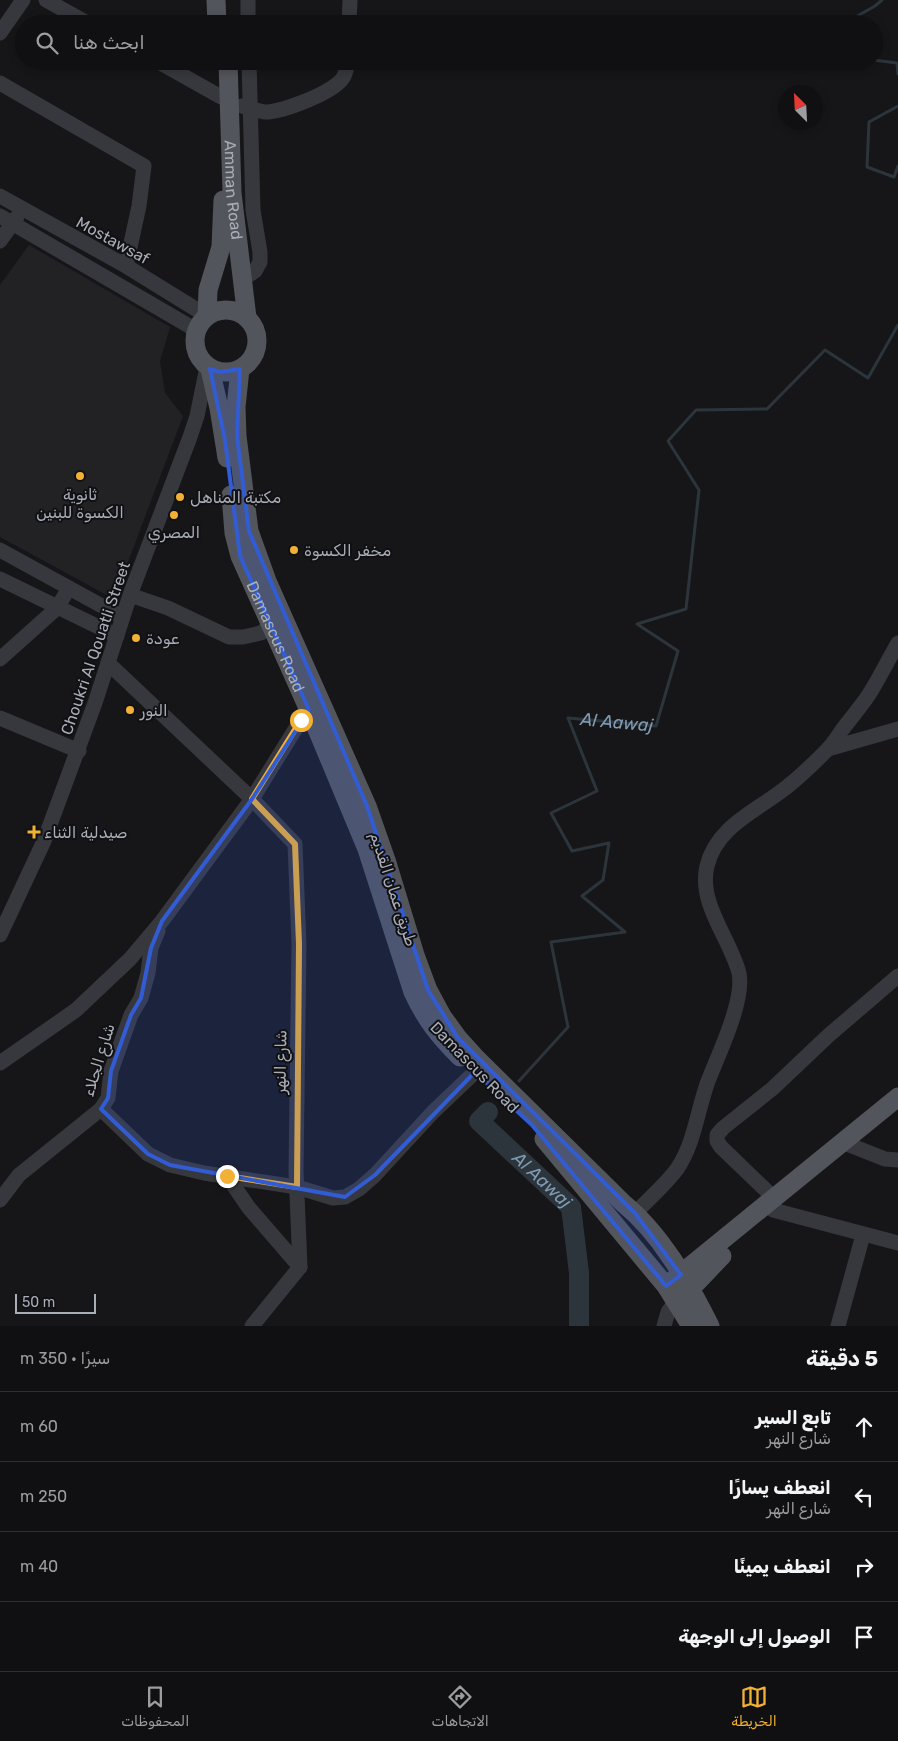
<!DOCTYPE html>
<html lang="ar">
<meta charset="utf-8">
<style>
body{margin:0;font-family:Rubik,"Noto Sans Arabic",sans-serif;background:#19191b;color:#f1f3f6;direction:rtl}
.compass{position:absolute;left:778px;top:85px;width:45px;height:45px;border-radius:50%;background:#101012;box-shadow:0 2px 8px #0003;rotate:336deg}
.scale{position:absolute;left:15px;bottom:12px;width:81px;box-sizing:border-box;padding-left:5px;border:2px solid #a8adb8;border-top:0;font-size:14px;line-height:18px;white-space:nowrap;color:#a8adb8;-webkit-text-stroke:4px #111113;paint-order:stroke}
.stop{position:absolute;width:15px;height:15px;margin:-11px;border:4px solid #f2b134;border-radius:50%;background:#fff}
.stop.end{background:#f2b134;border-color:#fff;box-shadow:0 1px 5px #0008}
.list{margin:0;padding:0;list-style:none}
h2{display:flex;justify-content:space-between;align-items:center;height:65px;margin:0;padding:0 20px;font-size:21px}
h2 small{font-size:16px;font-weight:400;color:#9c9d9f}
.list li{display:grid;grid-template-columns:32px 1fr auto;gap:15px;align-items:center;box-sizing:border-box;height:70px;padding:0 20px;border-top:1px solid #303032}
.list b{display:block;font-size:19px;white-space:nowrap}
.list p{margin:0;font-size:16px;white-space:nowrap;color:#9c9d9f}
.list em{font-size:16px;font-style:normal;color:#9c9d9f}
.icon{flex:none;width:28px;height:28px;fill:none;stroke:currentColor;stroke-width:2;stroke-linecap:round;stroke-linejoin:round}
.map{position:relative;flex:none;width:898px;height:1326px;overflow:hidden;direction:ltr}
.search{position:absolute;background:#101012;box-shadow:0 2px 8px #0003;left:15px;right:15px;top:15px;height:55px;display:flex;align-items:center;gap:12px;box-sizing:border-box;padding:0 18px;border-radius:28px;color:#9c9d9f;font-size:19px}
.sheet{height:345px;background:#101012}
nav{display:flex;justify-content:space-around;align-items:center;box-sizing:border-box;height:70px;border-top:1px solid #303032;background:#101012;font-size:14px;color:#9c9d9f}
nav a{display:grid;justify-items:center;gap:2px}
nav .on{color:#f2b134}
.map>svg:first-child{display:block}
.built{fill:#222225}
.lines{fill:none;stroke-linecap:round;stroke-linejoin:round}
.stream{stroke:#2c353c;stroke-width:3}
.river{stroke:#2c353c;stroke-width:20}
.minor{stroke:#37383d;stroke-width:15}
.major{stroke:#53555c;stroke-width:19}
.route{stroke:#f2b134;stroke-width:6}
.marked{fill:#325cd3;fill-opacity:0.2;stroke:#325cd3;stroke-width:4;stroke-linejoin:round}
.poi-dot{fill:#f2b134;stroke:#111113;stroke-width:2}
.labels{text-anchor:middle;stroke-width:4;stroke-linejoin:round;paint-order:stroke}
.street-label{font-size:16px;fill:#a8adb8;stroke:#111113}
.poi-label{font-size:16px;fill:#a8adb8;stroke:#111113;text-anchor:start}
.water-label{font-size:18px;font-style:italic;fill:#7f9bb3;stroke:#111113}
</style>
<div class="map">
<svg width="898" height="1326" viewBox="0 0 898 1326">
<rect width="100%" height="100%" fill="#161618"/>
<path class="built" d="M29 245 170 327 160 361 165 393 183 416 114 599 0 537V285Z"/>
<g class="lines">
<g class="stream">
<path d="M843 24 875 6 882 0"/>
<path d="M874 60 897 63 898 74"/>
<path d="M898 106 869 122 867 167 894 177 898 166"/>
<path id="s1" d="M519 1081 568 1027 551 942 625 932 582 896 603 880 609 843 572 851 551 813 597 791 568 718 656 726 678 651 637 624 686 609 699 490 668 441 696 410 767 409 825 350 868 378 898 325"/>
</g>
<path class="river" id="s2" d="M488 1112 479 1121 571 1207 579 1273V1326"/>
<g class="minor">
<path d="M46 0 89 24"/>
<path d="M248 0V24"/>
<path d="M349 24 350 0"/>
<path d="M0 33 23 0"/>
<path d="M157 61 221 97"/>
<path d="M0 83 144 166 139 206 126 266"/>
<path d="M242 106C249 108 257 111 265 112 282 112 337 92 344 76 346 72 347 66 347 61"/>
<path d="M0 196 126 266 207 316"/>
<path d="M0 216 196 330"/>
<path d="M0 241 17 217"/>
<path d="M243 279 255 271 260 262V252L253 210 249 61"/>
<path d="M0 550 122 617"/>
<path d="M0 579 117 636"/>
<path d="M130 595 168 608 229 637H243L261 633 270 626"/>
<path d="M0 659 57 608 69 588"/>
<path d="M108 663 252 799 295 844 299 944 296 1171 300 1267 252 1326"/>
<path d="M0 718 79 751"/>
<path d="M828 749 898 729"/>
<path d="M0 935 44 841 95 703 130 595 190 437 197 416 207 367"/>
<path d="M0 1063 76 1010 130 959 162 921 252 799 301 720 309 710"/>
<path d="M101 1109 148 1154 170 1165 204 1173 297 1187 333 1198 345 1197 359 1189 375 1175 433 1112 475 1072"/>
<path d="M842 1142 885 1159 898 1160"/>
<path d="M227 1176 249 1208 300 1267"/>
<path d="M774 1198 721 1147 717 1141V1135L723 1128 772 1089 829 1035 898 976"/>
<path d="M0 1200 19 1175 101 1109 108 1098 111 1071 131 1015 141 998 148 973 151 948 158 931"/>
<path d="M773 1210 898 1243"/>
<path d="M635 1213C649 1199 665 1185 677 1169 694 1144 697 1113 707 1084 717 1057 745 1001 739 973 730 938 698 904 707 866 717 825 759 810 788 786 802 775 815 762 827 750 834 743 839 734 845 726 853 716 861 706 868 696 879 679 888 660 898 643"/>
<path d="M664 1326 668 1312 676 1301"/>
<path d="M838 1326 863 1235"/>
</g>
<g class="major">
<path d="M216 0 217 24"/>
<path id="s3" d="M228 61 232 193 247 318"/>
<circle cx="226" cy="341" r="31"/>
<path d="M207 316 208 290 221 247 223 200"/>
<path d="M210 369 219 408 227 458"/>
<path d="M240 369 236 407 237 436 249 531 267 581 367 806 387 863 415 955 428 990 442 1016 458 1038 477 1059 623 1203C661 1234 688 1282 710 1326"/>
<path id="s4" d="M231 495 234 533 240 556 309 710 367 849 413 992C426 1020 439 1036 460 1057"/>
<path d="M544 1139 666 1286 691 1326"/>
<path d="M672 1281 898 1097"/>
<path d="M681 1297C696 1285 708 1270 722 1256"/>
</g>
</g>
<g class="lines">
<path class="route" d="M227 1176 297 1187 299 944 295 844 252 799 301 720"/>
</g>
<path class="marked" d="M210 369 220 372 240 369 237 436 249 531 367 806 428 990 458 1038 635 1213 681 1275 666 1286 532 1125 475 1072 375 1175 345 1197 170 1165 148 1154 101 1109 108 1098 111 1071 131 1015 141 998 151 948 162 921 252 799 309 710 240 556 225 440Z"/>
<g class="poi-dot">
<circle cx="80" cy="476" r="5"/>
<circle cx="180" cy="497" r="5"/>
<circle cx="174" cy="515" r="5"/>
<circle cx="294" cy="550" r="5"/>
<circle cx="136" cy="638" r="5"/>
<circle cx="130" cy="710" r="5"/>
<path d="M31.5 824.5h5v5h5v5h-5v5h-5v-5h-5v-5h5z"/>
</g>
<g class="labels">
<g class="street-label">
<text dy="6" stroke="none"><textPath href="#s3" startOffset="129">Amman Road</textPath></text>
<text transform="translate(113 240) rotate(29)" y="6">Mostawsaf</text>
<text dy="6" stroke="none"><textPath href="#s4" startOffset="150">Damascus Road</textPath></text>
<text transform="translate(95 648) rotate(-71)" y="6">Choukri Al Qouatli Street</text>
<text transform="translate(394 889) rotate(72)" y="6">طريق عمان القديم</text>
<text transform="translate(98 1060) rotate(-73)" y="6">شارع الجلاء</text>
<text transform="translate(280 1062) rotate(-89)" y="6">شارع النهر</text>
<text transform="translate(475 1067) rotate(46)" y="6">Damascus Road</text>
</g>
<g class="poi-label">
<text x="80" y="500" text-anchor="middle">ثانوية<tspan x="80" dy="18">الكسوة للبنين</tspan></text>
<text x="190" y="503">مكتبة المناهل</text>
<text x="174" y="538" text-anchor="middle">المصري</text>
<text x="304" y="556">مخفر الكسوة</text>
<text x="146" y="644">عودة</text>
<text x="140" y="716">النور</text>
<text x="44" y="838">صيدلية الثناء</text>
</g>
<g class="water-label">
<text dy="6" stroke="none"><textPath href="#s1" startOffset="614">Al Aawaj</textPath></text>
<text dy="6" stroke="none"><textPath href="#s2" startOffset="99">Al Aawaj</textPath></text>
</g>
</g>
</svg>
<svg class="compass" viewBox="-18 -18 36 36"><path d="M0-13l5 13h-10z" fill="#e53935"/><path d="M0 13l5-13h-10z" fill="#9c9d9f"/></svg>
<div class="scale">50 m</div>
<div class="stop" style="left:301px;top:720px"></div>
<div class="stop end" style="left:227px;top:1176px"></div>
<div class="search"><svg class="icon" aria-label="search" viewBox="0 0 24 24"><circle cx="10" cy="10" r="6"/><path d="M15 15l6 6"/></svg>ابحث هنا</div>
</div>
<section class="sheet">
<h2>5 دقيقة<small>سيرًا · 350 m</small></h2>
<ul class="list">
<li><svg class="icon" aria-label="ahead" viewBox="0 0 24 24"><path d="M12 20V5M6 11l6-6 6 6"/></svg><div><b>تابع السير</b><p>شارع النهر</p></div><em>60 m</em></li>
<li><svg class="icon" aria-label="left" viewBox="0 0 24 24"><path d="M17 20v-9H6M10 6l-5 5 5 5"/></svg><div><b>انعطف يسارًا</b><p>شارع النهر</p></div><em>250 m</em></li>
<li><svg class="icon" aria-label="right" viewBox="0 0 24 24"><path d="M7 20v-9h11M14 6l5 5-5 5"/></svg><div><b>انعطف يمينًا</b></div><em>40 m</em></li>
<li><svg class="icon" aria-label="arrive" viewBox="0 0 24 24"><path d="M6 21V4h12l-3 4 3 4H6"/></svg><div><b>الوصول إلى الوجهة</b></div></li>
</ul>
</section>
<nav>
<a class="on"><svg class="icon" aria-label="map" viewBox="0 0 24 24"><path d="M3 6l6-2 6 2 6-2v14l-6 2-6-2-6 2zM9 4v14M15 6v14"/></svg>الخريطة</a>
<a><svg class="icon" aria-label="directions" viewBox="0 0 24 24"><path d="M12 3l9 9-9 9-9-9zM9 14v-3h6M13 9l2 2-2 2"/></svg>الاتجاهات</a>
<a><svg class="icon" aria-label="saved" viewBox="0 0 24 24"><path d="M7 4h10v16l-5-4-5 4z"/></svg>المحفوظات</a>
</nav>
